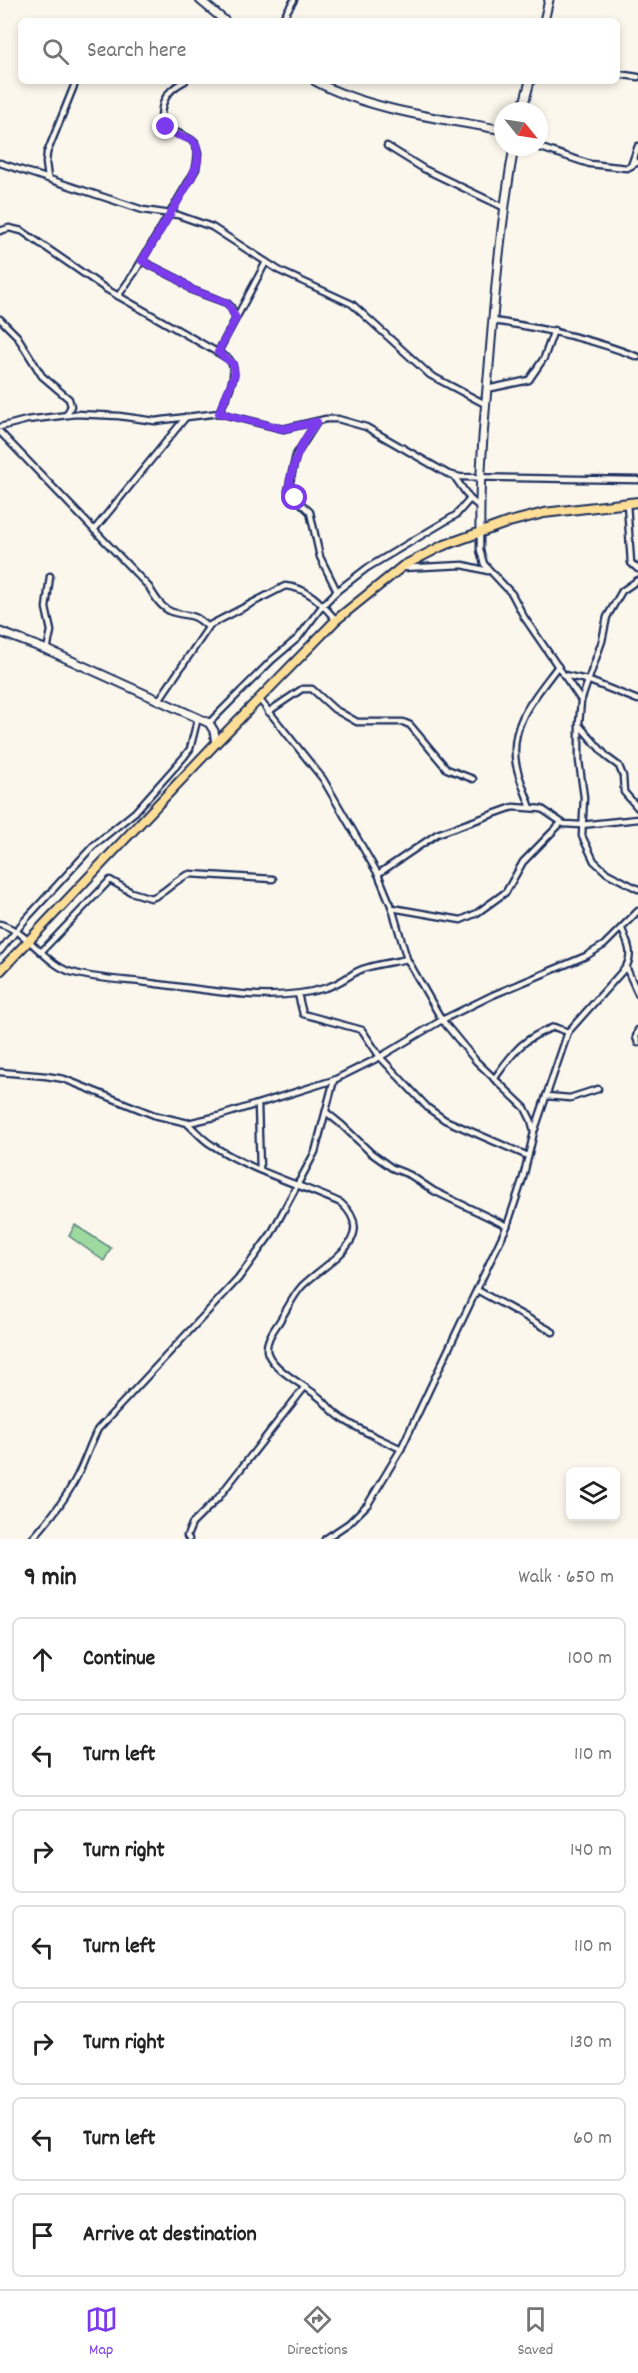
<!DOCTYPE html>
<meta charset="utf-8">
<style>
body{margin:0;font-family:Dekko,sans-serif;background:#f2f2f2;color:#222}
.controls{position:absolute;right:18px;bottom:18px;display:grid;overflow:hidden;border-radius:9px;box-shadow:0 3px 9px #0003}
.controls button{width:54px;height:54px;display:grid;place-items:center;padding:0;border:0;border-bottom:2px solid #e0e0e0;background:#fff;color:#222;font:30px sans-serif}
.compass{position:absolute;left:494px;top:102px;width:54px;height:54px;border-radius:50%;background:#fff;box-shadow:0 3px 9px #0003;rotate:120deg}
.stop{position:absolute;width:18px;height:18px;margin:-14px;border:4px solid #7c3aed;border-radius:50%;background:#fff}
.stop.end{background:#7c3aed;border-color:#fff;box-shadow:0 2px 6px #0008}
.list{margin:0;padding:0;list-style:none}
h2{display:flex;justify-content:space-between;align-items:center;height:78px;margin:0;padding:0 24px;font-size:26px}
h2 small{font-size:20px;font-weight:400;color:#767676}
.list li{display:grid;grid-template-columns:39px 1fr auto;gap:18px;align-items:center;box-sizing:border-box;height:84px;margin:0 12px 12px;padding:0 12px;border:2px solid #e0e0e0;border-radius:9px}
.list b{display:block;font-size:22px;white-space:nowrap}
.list em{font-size:20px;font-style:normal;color:#767676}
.icon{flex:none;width:33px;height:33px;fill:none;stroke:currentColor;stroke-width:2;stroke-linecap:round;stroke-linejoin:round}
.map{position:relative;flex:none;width:638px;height:1539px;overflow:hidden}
.search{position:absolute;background:#fff;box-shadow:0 3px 9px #0003;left:18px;right:18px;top:18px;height:66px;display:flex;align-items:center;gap:15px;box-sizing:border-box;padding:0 21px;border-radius:9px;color:#767676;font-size:22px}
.sheet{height:750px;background:#fff}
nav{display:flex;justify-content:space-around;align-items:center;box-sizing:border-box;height:84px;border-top:2px solid #e0e0e0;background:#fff;font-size:16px;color:#767676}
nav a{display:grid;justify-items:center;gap:3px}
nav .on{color:#7c3aed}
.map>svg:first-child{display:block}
.green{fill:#9edaa0;stroke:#5c847f;stroke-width:1.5}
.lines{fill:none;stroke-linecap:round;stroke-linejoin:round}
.street-casing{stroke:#1b2f5e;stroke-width:9}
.secondary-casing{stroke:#1b2f5e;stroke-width:11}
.primary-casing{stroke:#1b2f5e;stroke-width:12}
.street{stroke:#fbf7ec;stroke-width:4.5}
.secondary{stroke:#fbf7ec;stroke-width:7}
.primary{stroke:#fdde96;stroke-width:8}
.route{stroke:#7c3aed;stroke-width:8}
</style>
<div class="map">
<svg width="638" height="1539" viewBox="0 0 638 1539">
<rect width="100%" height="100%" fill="#fbf7ec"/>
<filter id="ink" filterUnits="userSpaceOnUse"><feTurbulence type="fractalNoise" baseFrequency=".0167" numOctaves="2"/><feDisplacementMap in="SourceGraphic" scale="12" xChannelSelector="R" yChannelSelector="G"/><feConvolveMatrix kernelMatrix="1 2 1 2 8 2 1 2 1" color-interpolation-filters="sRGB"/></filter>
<g filter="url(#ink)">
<path class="green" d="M75 1225 111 1248 104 1261 69 1236Z"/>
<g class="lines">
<g class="street-casing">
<g id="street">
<path d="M281 21 294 0"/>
<path d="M617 74 638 77"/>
<path d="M387 146 424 169 503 207"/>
<path d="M538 147 590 164 627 168 638 162"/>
<path d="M0 163 143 210 178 215 212 227 280 271 352 304 430 375 485 404"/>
<path d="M631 166 638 146"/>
<path d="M48 178 46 163 47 153 76 81"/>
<path d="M0 231 9 228 22 231 106 289 229 359C241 374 225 398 219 413"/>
<path d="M142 261 178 279 192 290 227 303 231 307 236 318"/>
<path d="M118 296 135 272 196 169 198 153 195 143C181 129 154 134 163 104 166 93 175 86 185 81"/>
<path d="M0 319 17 336 42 376 69 399 71 406 67 414"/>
<path d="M493 321C543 328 590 338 638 357"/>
<path d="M218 352 266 262"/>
<path d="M487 389 529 380 544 358 554 330"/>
<path d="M317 422 296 455 288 491 310 512 320 557 337 591"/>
<path d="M0 427 27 420 76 414 119 416 155 421 219 413 283 429 326 419H338L366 427 448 474 460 477 638 480"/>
<path d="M0 432 149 587C155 597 161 608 172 612 191 618 191 611 208 627"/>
<path d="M454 476 470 499 480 507"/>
<path d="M627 503 631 563 638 569"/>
<path d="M94 530 186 417"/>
<path d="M480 531V550L484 564 512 594 524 617 581 700"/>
<path d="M402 568 463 565 488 571"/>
<path d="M638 580 622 591 607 617 602 641 581 701 579 724V761L584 797 582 836 594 861 607 873 638 889"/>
<path d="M47 650 51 631 46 608 50 576"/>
<path d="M564 675 587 680 638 700"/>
<path d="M259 699 323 779 378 874 392 908 407 959 442 1020 476 1061 525 1108 531 1120 534 1132 523 1178 507 1226 401 1449 368 1504 349 1523 325 1539"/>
<path d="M159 700 210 625 285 586C309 588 321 603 336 620"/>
<path d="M268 712 302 689H312L334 709 357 722H403L410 725 447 769 473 779"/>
<path d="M209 723 272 660 298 638 323 605 337 591 367 568 456 515 470 499"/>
<path d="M579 725 608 758 619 766 623 776 624 792 638 808"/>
<path d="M531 808C526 794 519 779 516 764 509 723 535 697 558 666"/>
<path d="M378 874 437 834 513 807 542 809 564 824 581 825 638 819"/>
<path d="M392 908 461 920 477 913 506 892 523 862 561 823"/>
<path d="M0 924C29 932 45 964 71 972 98 980 129 980 157 984 212 990 271 1004 325 988 337 985 347 977 358 971 372 964 391 963 407 959"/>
<path d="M0 951 25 920 93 846 135 812 184 757 190 749 198 717"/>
<path d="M42 951 110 880 131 892 151 898C166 894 174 879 190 874L273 879"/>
<path d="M626 967 638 994"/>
<path d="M298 994 303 1014 362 1030 380 1057 428 1108 445 1120 528 1156"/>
<path d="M638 1030 636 1037 638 1043"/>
<path d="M0 1072 46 1076 64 1079 154 1115 188 1123 219 1116 334 1080 380 1057 442 1020 493 995 586 956 604 945 638 911"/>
<path d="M494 1079C514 1052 521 1039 554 1027L568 1032"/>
<path d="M546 1096 570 1098 598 1089"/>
<path d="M258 1104 260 1170"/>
<path d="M326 1112 342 1125 371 1153 392 1168 410 1175 434 1191 507 1226"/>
<path d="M188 1124C196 1131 203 1140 212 1145 251 1171 299 1184 341 1203 380 1238 325 1263 302 1286 292 1297 286 1312 277 1325 272 1332 264 1345 268 1354 275 1371 306 1386 320 1398 327 1404 332 1412 340 1417 358 1430 381 1439 401 1449"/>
<path d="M535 1129 568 1032 626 967C634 953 627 943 622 929"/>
<path d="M477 1290 553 1332"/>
<path d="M32 1539C52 1517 69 1495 81 1468 87 1455 91 1442 98 1429L238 1279 271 1234 315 1152 334 1080"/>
<path d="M189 1539 187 1536 192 1524 218 1498 304 1388"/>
</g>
</g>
<g class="secondary-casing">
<g id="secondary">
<path d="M200 0 225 21"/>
<path d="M544 21 549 0"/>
<path d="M315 81C367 110 445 119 503 130"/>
<path d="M522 111 530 81"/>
<path d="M480 531C479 476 484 421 489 366 495 292 501 220 514 147"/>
<path d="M0 632 50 651 209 723 214 731 216 743"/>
</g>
</g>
<g class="primary-casing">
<path id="primary" d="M0 971 216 743 336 620 403 566 442 546 509 522 544 513 638 502"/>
</g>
<use href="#street" class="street"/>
<use href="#secondary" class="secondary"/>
<use href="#primary" class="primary"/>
</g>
</g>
<g class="lines" filter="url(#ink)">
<path class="route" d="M166 127 177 135 192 140 197 147 198 161 191 179 142 261 178 279 192 290 227 303 236 318 218 352 233 364 235 374 219 413 283 429 317 422C300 442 292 465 288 491L295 498"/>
</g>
</svg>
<div class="controls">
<button><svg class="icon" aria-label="layers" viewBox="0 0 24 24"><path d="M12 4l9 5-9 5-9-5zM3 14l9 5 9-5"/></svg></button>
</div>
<svg class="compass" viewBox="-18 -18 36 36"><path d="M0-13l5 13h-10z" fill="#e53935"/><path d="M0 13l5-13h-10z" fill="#767676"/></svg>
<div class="stop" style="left:295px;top:498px"></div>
<div class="stop end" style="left:166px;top:127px"></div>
<div class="search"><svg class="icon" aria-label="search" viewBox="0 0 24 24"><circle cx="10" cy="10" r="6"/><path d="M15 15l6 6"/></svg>Search here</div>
</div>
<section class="sheet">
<h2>9 min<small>Walk · 650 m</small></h2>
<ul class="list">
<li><svg class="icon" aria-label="ahead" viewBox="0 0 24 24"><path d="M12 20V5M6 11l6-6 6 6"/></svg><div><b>Continue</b></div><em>100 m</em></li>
<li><svg class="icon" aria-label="left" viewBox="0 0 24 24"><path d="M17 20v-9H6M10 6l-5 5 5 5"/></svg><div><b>Turn left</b></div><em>110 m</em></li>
<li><svg class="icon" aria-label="right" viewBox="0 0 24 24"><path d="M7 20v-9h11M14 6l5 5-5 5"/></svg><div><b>Turn right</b></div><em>140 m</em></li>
<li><svg class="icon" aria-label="left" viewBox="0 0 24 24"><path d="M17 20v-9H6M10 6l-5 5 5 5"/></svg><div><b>Turn left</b></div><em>110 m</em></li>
<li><svg class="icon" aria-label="right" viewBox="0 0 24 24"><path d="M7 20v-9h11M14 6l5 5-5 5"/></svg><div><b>Turn right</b></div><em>130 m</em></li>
<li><svg class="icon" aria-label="left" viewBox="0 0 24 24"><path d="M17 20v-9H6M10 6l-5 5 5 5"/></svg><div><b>Turn left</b></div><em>60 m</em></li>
<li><svg class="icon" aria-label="arrive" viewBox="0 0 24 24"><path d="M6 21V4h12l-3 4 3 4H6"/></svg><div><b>Arrive at destination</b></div></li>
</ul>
</section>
<nav>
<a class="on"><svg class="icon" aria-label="map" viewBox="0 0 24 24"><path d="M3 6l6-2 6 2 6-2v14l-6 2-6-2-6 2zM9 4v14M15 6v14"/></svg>Map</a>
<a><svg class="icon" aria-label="directions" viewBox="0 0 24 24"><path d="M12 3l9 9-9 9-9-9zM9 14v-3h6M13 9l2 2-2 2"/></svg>Directions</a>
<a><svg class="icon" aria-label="saved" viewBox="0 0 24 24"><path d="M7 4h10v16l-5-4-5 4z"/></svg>Saved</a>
</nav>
